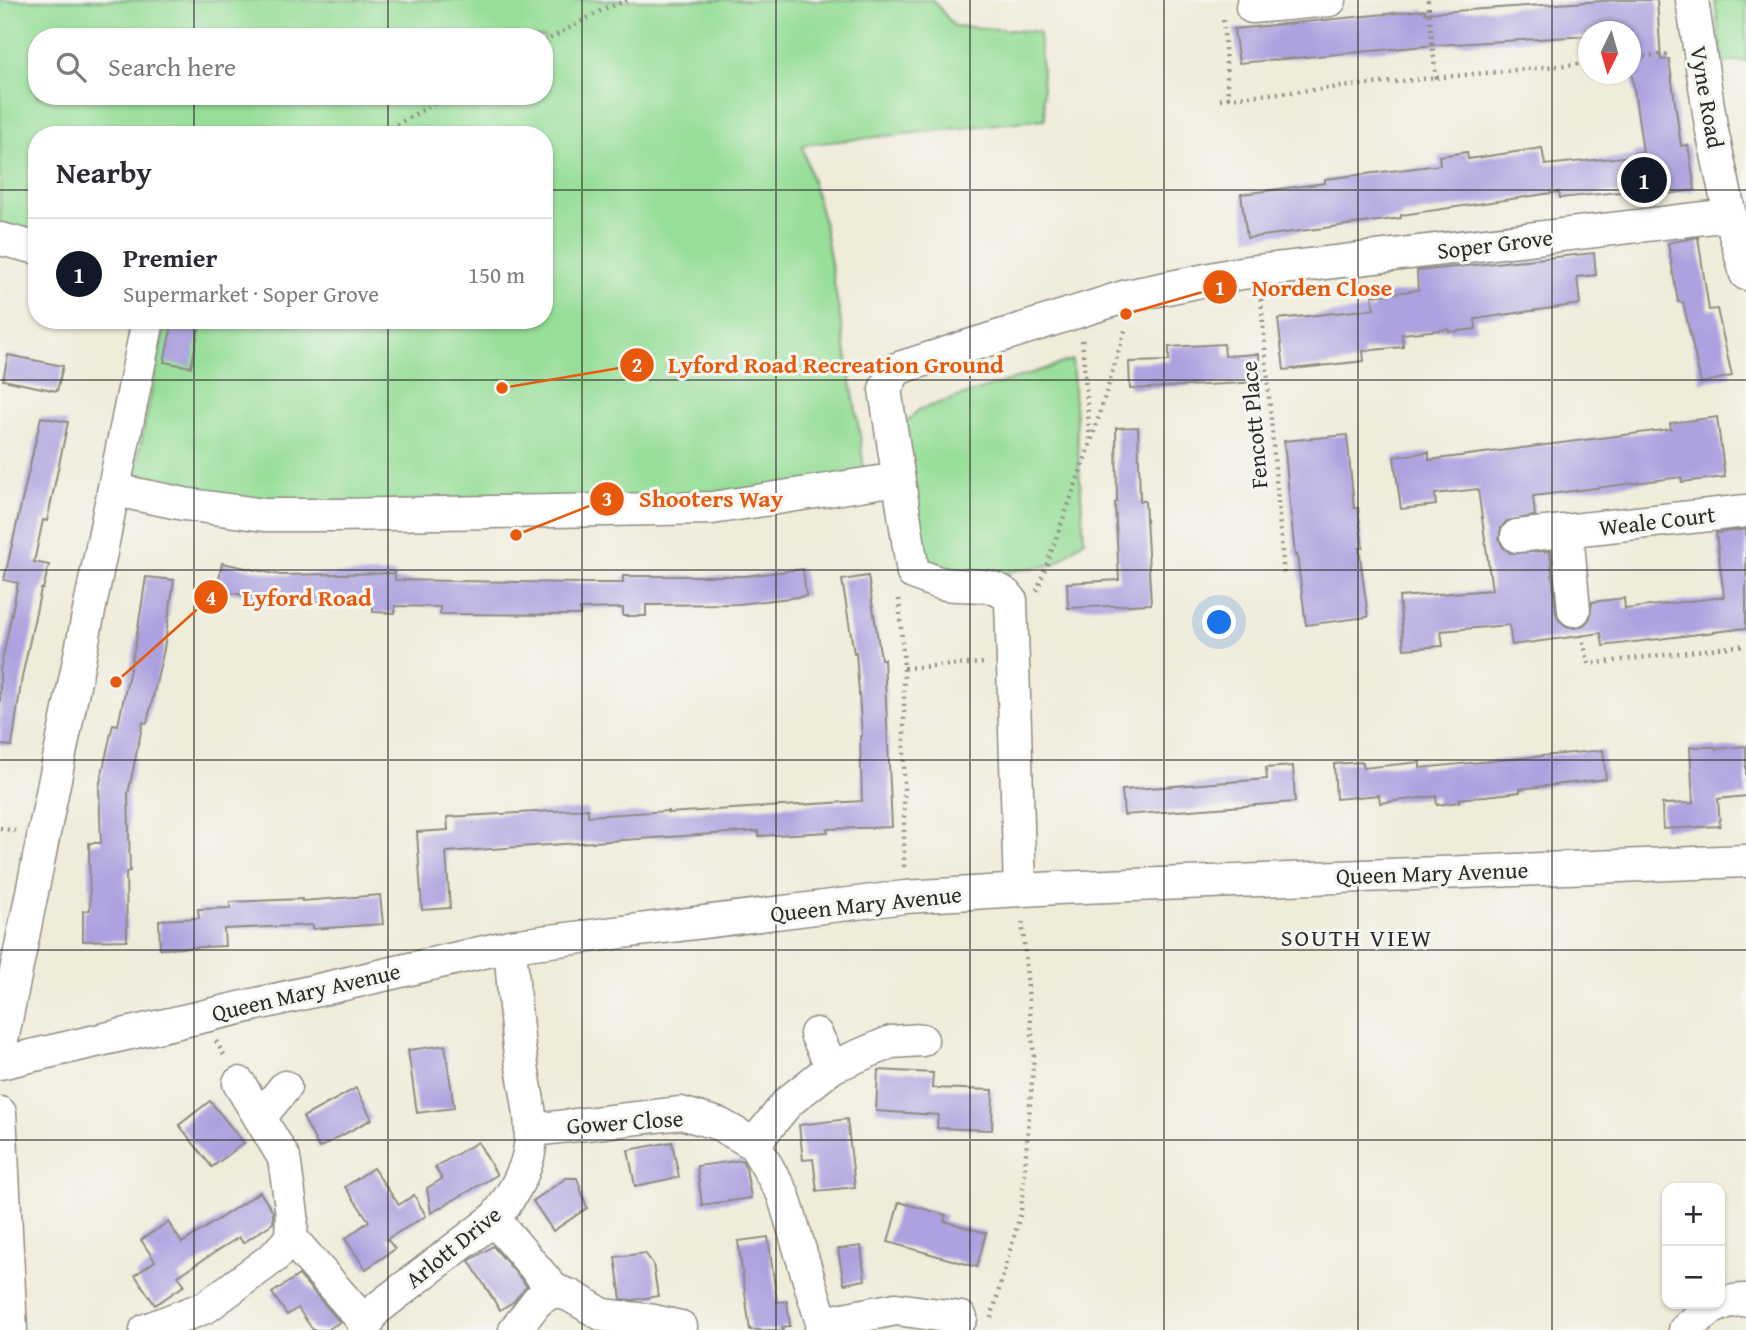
<!DOCTYPE html>
<meta charset="utf-8">
<style>
body{margin:0;font-family:"Gentium Book Plus",serif;background:#f7f7f7;color:#2b2b33}
.controls{position:absolute;right:21px;bottom:21px;display:grid;overflow:hidden;border-radius:14px;box-shadow:0 2px 5px #0004}
.controls button{width:63px;height:63px;display:grid;place-items:center;padding:0;border:0;border-bottom:2px solid #e1e1e2;background:#fff;color:#2b2b33;font:35px sans-serif}
.compass{position:absolute;left:1578px;top:21px;width:63px;height:63px;border-radius:50%;background:#fff;box-shadow:0 2px 5px #0004;rotate:185deg}
.you{position:absolute;left:1220px;top:623px;width:24px;height:24px;margin:-18px;border:5px solid #fff;border-radius:50%;background:#1a73e8;box-shadow:0 0 0 10px #1a73e833}
.badge{display:grid;place-items:center;width:46px;height:46px;border-radius:50%;background:#111827;color:#fff;font-size:23px;font-weight:700}
.pin{position:absolute;translate:-50% -50%;border:4px solid #fff;box-shadow:0 2px 7px #0006}
.list{margin:0;padding:0;list-style:none}
h2{display:flex;justify-content:space-between;align-items:center;height:91px;margin:0;padding:0 28px;font-size:30px}
h2 small{font-size:23px;font-weight:400;color:#7c7c81}
.list li{display:grid;grid-template-columns:46px 1fr auto;gap:21px;align-items:center;box-sizing:border-box;height:112px;padding:0 28px;border-top:2px solid #e1e1e2}
.list b{display:block;font-size:26px;white-space:nowrap}
.list p{margin:0;font-size:23px;white-space:nowrap;color:#7c7c81}
.list em{font-size:23px;font-style:normal;color:#7c7c81}
.icon{flex:none;width:38px;height:38px;fill:none;stroke:currentColor;stroke-width:2;stroke-linecap:round;stroke-linejoin:round}
.map{position:relative;flex:none;width:1746px;height:1330px;overflow:hidden}
.search{position:absolute;background:#fff;box-shadow:0 2px 5px #0004;left:28px;top:28px;width:525px;height:77px;display:flex;align-items:center;gap:18px;box-sizing:border-box;padding:0 24px;border-radius:28px;color:#7c7c81;font-size:26px}
.panel{position:absolute;background:#fff;box-shadow:0 2px 5px #0004;left:28px;top:126px;width:525px;height:203px;border-radius:28px}
.map>svg:first-child{display:block}
.green{fill:#97de98;stroke:#618462;stroke-width:2;fill-rule:evenodd}
.building{fill:#ada2df}
.lines{fill:none;stroke-linecap:round;stroke-linejoin:round}
.minor-casing{stroke:#8e8c82;stroke-width:35}
.path{stroke:#8e8c82;stroke-width:4.5;stroke-dasharray:2 5;stroke-linecap:butt}
.minor{stroke:#fff;stroke-width:32}
.grid{fill:none;stroke:#2b2b2b;stroke-width:2;stroke-opacity:0.55}
.labels{text-anchor:middle;stroke-width:6;stroke-linejoin:round;paint-order:stroke}
.street-label{font-size:23px;fill:#2b2b2b;stroke:#f6f6f2}
.neighbourhood-label{font-size:24px;letter-spacing:2px;fill:#2b2b2b;stroke:#f6f6f2}
.leader{fill:none;stroke:#e8590c;stroke-width:2.5}
.callout-dot{fill:#e8590c;stroke:#f6f6f2;stroke-width:2.5}
.mark-label{font-size:21px;text-anchor:middle;font-weight:bold;fill:#fff}
.callout-label{font-size:24px;text-anchor:middle;font-weight:bold;fill:#e8590c;stroke:#f6f6f2;stroke-width:6;stroke-linejoin:round;paint-order:stroke}
</style>
<div class="map">
<svg width="1746" height="1330" viewBox="0 0 1746 1330">
<rect width="100%" height="100%" fill="#f6f6f2"/>
<filter id="ink" filterUnits="userSpaceOnUse"><feTurbulence type="fractalNoise" baseFrequency=".0143" numOctaves="2"/><feDisplacementMap in="SourceGraphic" scale="14" xChannelSelector="R" yChannelSelector="G"/><feConvolveMatrix kernelMatrix="1 2 1 2 8 2 1 2 1" color-interpolation-filters="sRGB"/></filter>
<filter id="wash" filterUnits="userSpaceOnUse"><feTurbulence type="fractalNoise" baseFrequency=".00686" numOctaves="4" result="noise"/><feDisplacementMap in="SourceGraphic" scale="28" xChannelSelector="R" yChannelSelector="G"/><feGaussianBlur stdDeviation="1.57" result="paint"/><feColorMatrix in="noise" values="0 0 0 0 0 0 0 0 0 0 0 0 0 0 0 0 0 1.4 0 .05"/><feComposite in="paint" operator="in"/></filter>
<g filter="url(#wash)">
<rect width="100%" height="100%" fill="#f0ecda"/>
<g class="green">
<path d="M0 0H933L954 26 1039 32 1045 119 802 145 824 223 860 435 864 472 790 489 570 502 286 506 131 491 166 320H544V135H37V232L0 224ZM37 37H544V96H37Z"/>
<path d="M1715 0H1746V61L1722 62Z"/>
<path d="M1072 360 1084 540 1056 564 996 574 922 566 905 424 918 410Z"/>
</g>
<g id="blocks">
<g class="building">
<path d="M1617 0H1657L1661 60 1669 59 1681 146 1688 145 1695 190 1640 198 1639 190 1560 198 1559 192 1401 215V218L1247 238 1241 194 1325 183V179L1440 165 1439 156 1467 152 1468 159 1542 148 1545 165 1634 156 1633 153 1643 152 1630 62V32H1588V36L1436 45 1239 63 1234 29 1425 10V13Z"/>
<path d="M1698 237 1709 310 1717 309 1732 376 1701 383 1683 302H1678L1668 243Z"/>
<path d="M1594 253 1596 275 1577 277 1580 304 1475 319 1476 329 1449 332V329L1402 334 1403 347 1363 351 1364 361 1284 370 1278 319 1374 309 1372 296 1418 290 1417 271Z"/>
<path d="M173 320H201L191 367 164 362Z"/>
<path d="M1224 344 1225 356 1259 354 1261 382 1130 389 1129 362 1169 361V347Z"/>
<path d="M8 355 63 366 57 391 3 380Z"/>
<path d="M41 417 68 422 47 521 43 520 34 562 49 565 43 589H41L22 677 12 746 0 745V671L18 583 4 580Z"/>
<path d="M1717 417 1725 477 1682 482 1681 477 1533 496 1535 516 1507 521 1501 528 1499 539 1503 547 1510 553 1550 551 1556 612 1559 620 1566 626 1575 628 1584 625 1590 618 1592 602 1624 598 1625 609 1724 597 1716 533 1746 529V628L1603 646 1601 633 1512 645 1509 625 1441 631 1443 646 1404 649 1399 597 1492 590 1478 489 1435 494 1436 505 1401 509 1394 457 1429 452V460L1671 429 1670 423Z"/>
<path d="M1138 427 1140 501H1145L1151 604 1068 608 1067 583 1119 580 1115 503 1117 502 1116 428Z"/>
<path d="M1347 435 1354 508H1358L1363 548H1359L1368 617 1306 625 1297 555 1295 556 1284 441Z"/>
<path d="M222 563 280 575 395 573V580L581 583H623V576H746L803 569 806 596 739 604 646 605V616H623V608L580 609V615L440 614V607L395 606V613L373 612V602L276 601 217 590Z"/>
<path d="M868 576 881 659H884L892 827 827 829 828 832 759 836 758 831 446 852 450 908 422 910 417 832 448 830 447 817 588 809V816L668 811V813L862 801 860 736H862L856 652 854 653 842 580Z"/>
<path d="M146 577 174 580 164 649 147 723 143 722 128 794 130 871 126 872 127 940 83 941V911L90 910 89 843H101L99 787 113 724 118 725 136 641Z"/>
<path d="M1746 746V796L1718 799 1720 826 1663 829 1662 804 1693 803 1690 747H1715L1716 749Z"/>
<path d="M1603 750 1606 779 1520 789V792L1459 799V802L1437 805 1436 796 1380 803 1379 795 1336 799 1334 764 1363 762V768L1420 762V768Z"/>
<path d="M1293 766 1295 802 1124 815 1122 790 1267 779 1266 768Z"/>
<path d="M380 895 383 924 313 929V925L224 929 225 946 160 949 159 920 199 918 198 909 230 908V902L302 899V901Z"/>
<path d="M445 1045 454 1108 417 1113 408 1050Z"/>
<path d="M878 1070 933 1073 932 1088 993 1090 992 1130 937 1128 938 1115 876 1111Z"/>
<path d="M356 1088 372 1119 319 1148 303 1117Z"/>
<path d="M210 1101 244 1143 212 1167 179 1125Z"/>
<path d="M847 1119 855 1187 817 1191 813 1159 803 1160 799 1125Z"/>
<path d="M478 1142 497 1175 431 1213 427 1188 442 1179 435 1167Z"/>
<path d="M672 1142 679 1177 635 1186 628 1150Z"/>
<path d="M742 1160 746 1168 751 1198 702 1205 697 1166Z"/>
<path d="M373 1168 399 1205 414 1195 426 1216 387 1239 395 1249 366 1269 345 1239 369 1221 345 1187Z"/>
<path d="M566 1178H577L587 1208 553 1231 533 1201Z"/>
<path d="M260 1192 273 1212V1223L243 1243 239 1237 178 1276 185 1285 155 1305 135 1275 155 1261 141 1240 168 1222 182 1243Z"/>
<path d="M899 1202 946 1215 944 1221 986 1233 977 1267 888 1242Z"/>
<path d="M768 1237 777 1302 787 1301 790 1326 782 1327 783 1330H750L738 1241Z"/>
<path d="M493 1246 527 1286 513 1302 500 1310 469 1261Z"/>
<path d="M861 1246 865 1280 844 1284 838 1249Z"/>
<path d="M645 1253 653 1264 658 1296 634 1300 621 1299 615 1257Z"/>
<path d="M299 1275 340 1322 327 1330H313L298 1308 287 1315 272 1293Z"/>
</g>
</g>
</g>
<g filter="url(#ink)">
<use href="#blocks" fill-opacity="0" stroke="#8e8c82" stroke-width="2"/>
<g class="lines">
<g class="minor-casing">
<g id="minor">
<path d="M1692 0 1711 126 1730 215 1746 274"/>
<path d="M1252 7 1330 0"/>
<path d="M0 239 37 248"/>
<path d="M115 490 184 504 264 515H336L712 508 898 479"/>
<path d="M1567 532 1574 610"/>
<path d="M1517 536 1746 511"/>
<path d="M1020 890 1011 600C994 578 964 589 940 583 931 581 922 576 913 573L885 389 896 369 1127 296 1241 273 1730 215"/>
<path d="M816 1034 832 1067"/>
<path d="M0 1050 148 320"/>
<path d="M0 1063 510 946 905 897 1057 888 1746 861"/>
<path d="M0 1113 11 1330"/>
<path d="M261 1116 285 1087"/>
<path d="M533 1130 681 1113 719 1124 754 1144 783 1194 822 1323 821 1330"/>
<path d="M754 1144 788 1102 832 1067 891 1042 922 1040"/>
<path d="M494 1219 554 1290"/>
<path d="M291 1238 366 1324"/>
<path d="M822 1323 896 1309 961 1318"/>
<path d="M146 1330 206 1307 274 1257 291 1238 292 1214 284 1158 239 1083"/>
<path d="M364 1330 374 1311 494 1219C548 1151 530 1124 519 1047 515 1014 513 980 510 946"/>
<path d="M515 1330 537 1301 554 1290 571 1296 603 1315 654 1321 681 1327"/>
<path d="M1685 1330C1703 1313 1720 1299 1746 1300"/>
</g>
</g>
<g class="path">
<path d="M1428 0 1436 79"/>
<path d="M544 42 606 8 629 0"/>
<path d="M1630 58 1671 54"/>
<path d="M1228 98 1588 63"/>
<path d="M1220 99 1228 98 1223 16"/>
<path d="M378 135 448 96"/>
<path d="M1261 299 1284 577"/>
<path d="M1082 340 1090 439"/>
<path d="M1037 591 1091 442 1126 327"/>
<path d="M899 599 904 668V870"/>
<path d="M1581 635 1589 664 1746 645"/>
<path d="M904 668 983 663"/>
<path d="M0 828 15 831"/>
<path d="M216 1041 225 1057"/>
<path d="M991 1318 1021 1212 1034 1057 1022 919"/>
</g>
<use href="#minor" class="minor"/>
</g>
</g>
<path class="grid" d="M194 0V37M388 0V37M582 0V1330M776 0V1330M970 0V1330M1164 0V1330M1358 0V1330M1552 0V1330M194 96V135M388 96V135M0 190H37M544 190H1746M194 320V1330M388 320V1330M0 380H1746M0 570H1746M0 760H1746M0 950H1746M0 1140H1746"/>
<g class="labels">
<g class="street-label">
<text transform="translate(1707 97) rotate(80)" y="8">Vyne Road</text>
<text transform="translate(1495 244) rotate(-7)" y="8">Soper Grove</text>
<text transform="translate(1254 425) rotate(-95)" y="8">Fencott Place</text>
<text transform="translate(1657 521) rotate(-7)" y="8">Weale Court</text>
<text transform="translate(1432 873) rotate(-2)" y="8">Queen Mary Avenue</text>
<text transform="translate(866 904) rotate(-6)" y="8">Queen Mary Avenue</text>
<text transform="translate(306 992) rotate(-13)" y="8">Queen Mary Avenue</text>
<text transform="translate(625 1122) rotate(-4)" y="8">Gower Close</text>
<text transform="translate(453 1247) rotate(-39)" y="8">Arlott Drive</text>
</g>
<g class="neighbourhood-label">
<text x="1357" y="946">SOUTH VIEW</text>
</g>
</g>
<path class="leader" d="M1126 314L1220 287M502 388L637 365M516 535L607 499M116 682L211 597"/>
<g class="callout-dot">
<circle cx="1126" cy="314" r="7"/>
<circle cx="502" cy="388" r="7"/>
<circle cx="516" cy="535" r="7"/>
<circle cx="116" cy="682" r="7"/>
<circle cx="1220" cy="287" r="18"/>
<circle cx="637" cy="365" r="18"/>
<circle cx="607" cy="499" r="18"/>
<circle cx="211" cy="597" r="18"/>
</g>
<g class="mark-label">
<text x="1220" y="295">1</text>
<text x="637" y="372">2</text>
<text x="607" y="506">3</text>
<text x="211" y="605">4</text>
</g>
<g class="callout-label">
<text x="1322" y="296">Norden Close</text>
<text x="836" y="373">Lyford Road Recreation Ground</text>
<text x="711" y="507">Shooters Way</text>
<text x="307" y="606">Lyford Road</text>
</g>
</svg>
<div class="controls">
<button>+</button>
<button>−</button>
</div>
<svg class="compass" viewBox="-18 -18 36 36"><path d="M0-13l5 13h-10z" fill="#e53935"/><path d="M0 13l5-13h-10z" fill="#7c7c81"/></svg>
<div class="you"></div>
<div class="pin badge" style="left:1644px;top:180px">1</div>
<div class="search"><svg class="icon" aria-label="search" viewBox="0 0 24 24"><circle cx="10" cy="10" r="6"/><path d="M15 15l6 6"/></svg>Search here</div>
<section class="panel">
<h2>Nearby<small></small></h2>
<ul class="list">
<li><span class="badge">1</span><div><b>Premier</b><p>Supermarket · Soper Grove</p></div><em>150 m</em></li>
</ul>
</section>
</div>
